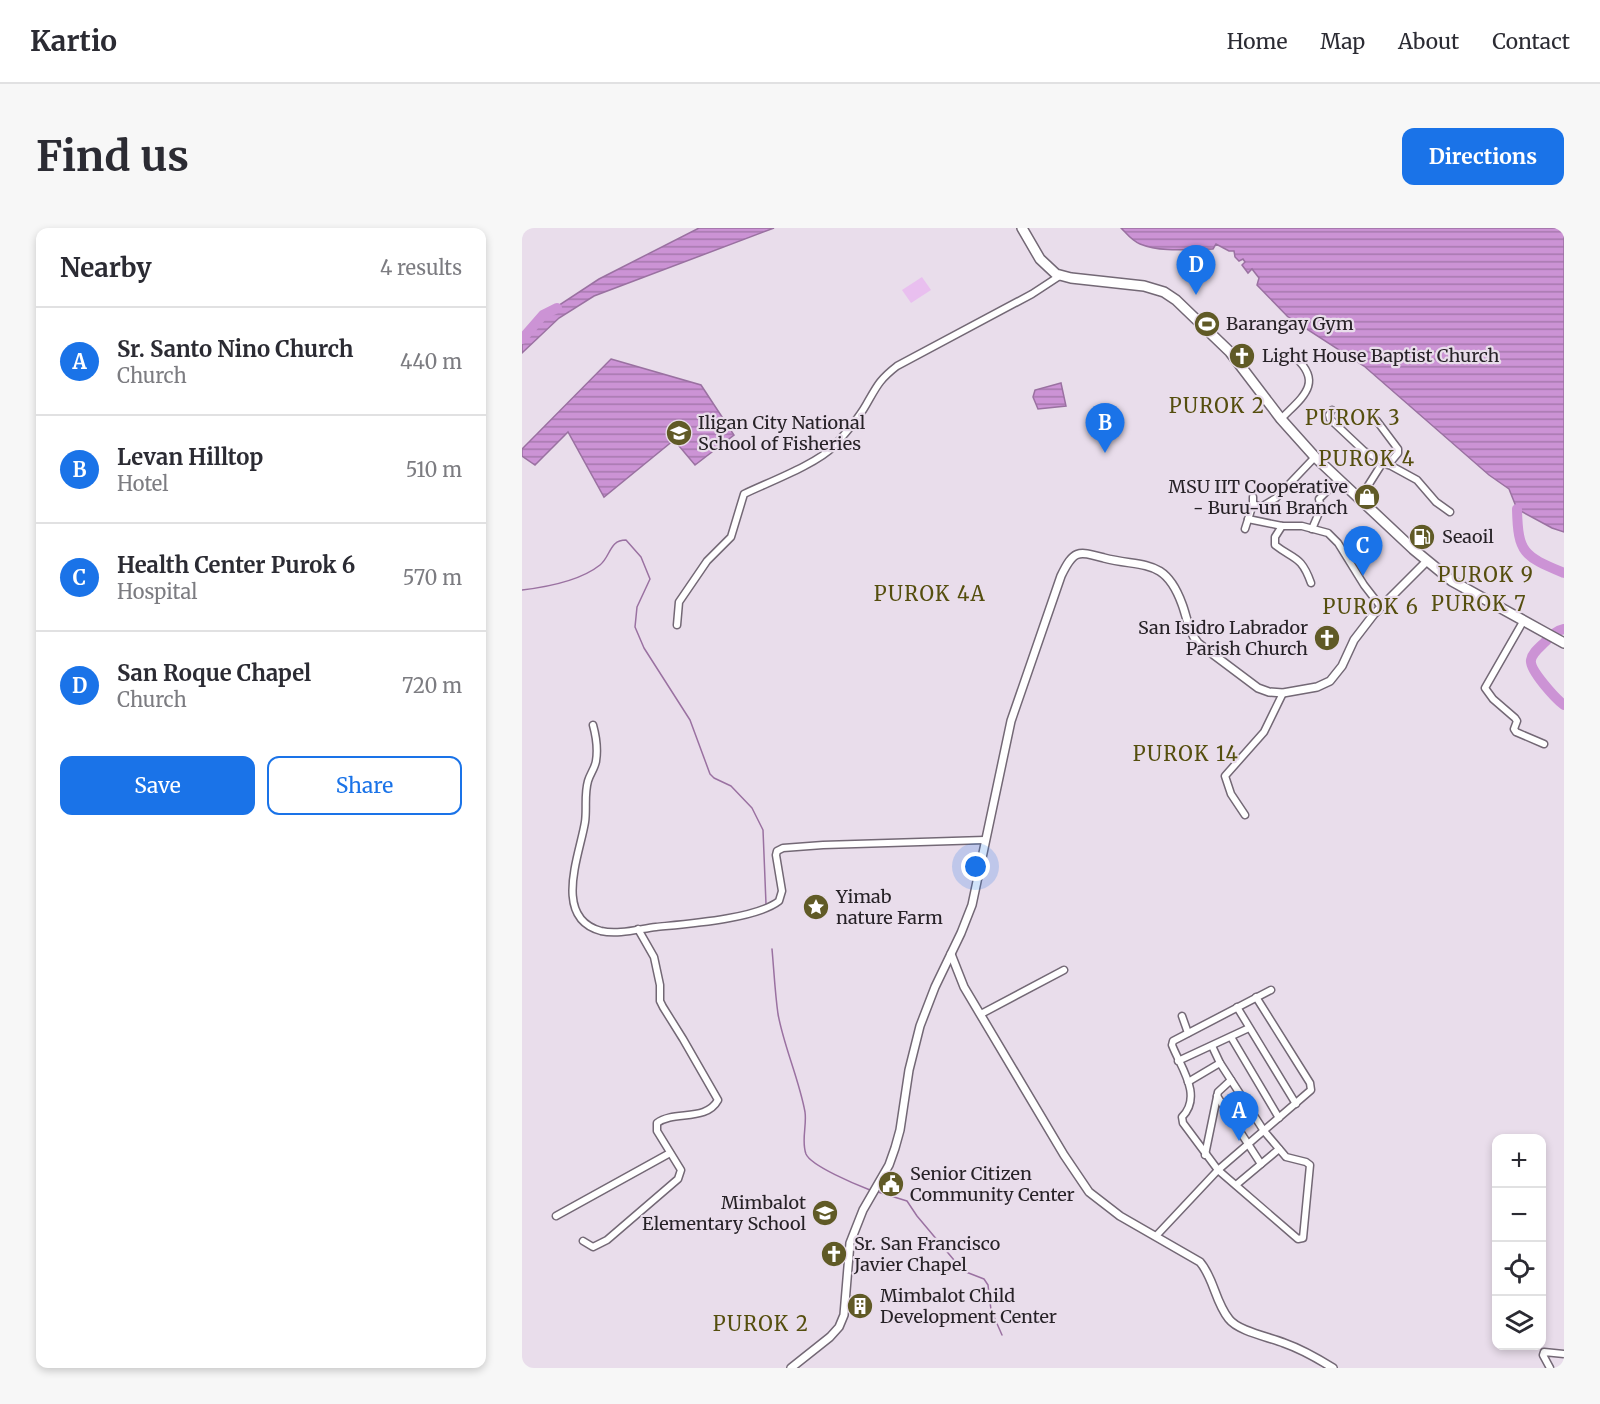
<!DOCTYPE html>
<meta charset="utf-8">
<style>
body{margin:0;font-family:Merriweather,serif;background:#f7f7f7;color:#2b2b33}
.controls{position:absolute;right:18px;bottom:18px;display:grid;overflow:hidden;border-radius:12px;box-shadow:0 3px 9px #0003}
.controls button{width:54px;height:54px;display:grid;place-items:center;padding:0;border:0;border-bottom:2px solid #e1e1e2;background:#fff;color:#2b2b33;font:30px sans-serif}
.you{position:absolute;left:454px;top:639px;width:21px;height:21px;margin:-15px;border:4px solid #fff;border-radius:50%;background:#1a73e8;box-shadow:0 0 0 9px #1a73e833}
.badge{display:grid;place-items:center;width:39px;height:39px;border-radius:50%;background:#1a73e8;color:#fff;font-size:20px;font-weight:700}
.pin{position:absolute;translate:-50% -50px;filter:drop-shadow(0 2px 3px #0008)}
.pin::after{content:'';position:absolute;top:32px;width:21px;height:18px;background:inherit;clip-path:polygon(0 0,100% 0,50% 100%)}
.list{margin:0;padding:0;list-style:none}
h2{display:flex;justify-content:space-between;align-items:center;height:78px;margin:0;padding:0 24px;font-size:26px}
h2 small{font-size:20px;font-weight:400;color:#7c7c81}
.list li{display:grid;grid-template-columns:39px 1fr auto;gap:18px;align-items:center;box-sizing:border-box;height:108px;padding:0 24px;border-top:2px solid #e1e1e2}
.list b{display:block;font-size:22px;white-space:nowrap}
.list p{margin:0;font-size:20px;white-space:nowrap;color:#7c7c81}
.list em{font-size:20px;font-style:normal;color:#7c7c81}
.actions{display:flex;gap:12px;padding:18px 24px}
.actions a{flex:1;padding:14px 0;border:2px solid #1a73e8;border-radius:12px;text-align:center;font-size:21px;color:#1a73e8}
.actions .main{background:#1a73e8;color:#fff}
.icon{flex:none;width:33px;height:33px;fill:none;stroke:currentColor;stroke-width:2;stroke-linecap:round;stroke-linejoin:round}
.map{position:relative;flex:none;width:1042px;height:1140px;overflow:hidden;border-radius:12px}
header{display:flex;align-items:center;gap:36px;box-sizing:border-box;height:84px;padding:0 30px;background:#fff;border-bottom:2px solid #e1e1e2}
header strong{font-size:28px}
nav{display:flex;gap:33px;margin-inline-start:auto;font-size:21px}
.intro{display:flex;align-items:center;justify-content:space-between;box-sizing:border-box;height:144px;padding:0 36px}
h1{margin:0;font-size:42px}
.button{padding:15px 27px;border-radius:12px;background:#1a73e8;color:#fff;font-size:21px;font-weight:700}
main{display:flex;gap:36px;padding:0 36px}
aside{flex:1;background:#fff;border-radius:12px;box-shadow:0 3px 9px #0003}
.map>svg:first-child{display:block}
.green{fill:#e9bfef}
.water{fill:url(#water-rules);stroke:#9a71a1;stroke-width:1.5}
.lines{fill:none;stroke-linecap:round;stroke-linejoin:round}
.stream{stroke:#9a71a1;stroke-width:1.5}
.river{stroke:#cc93d5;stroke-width:10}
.minor-casing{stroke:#736875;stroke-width:9}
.tertiary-casing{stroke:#736875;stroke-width:10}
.trunk-casing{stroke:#736875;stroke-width:12}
.minor{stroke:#fff;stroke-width:6}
.tertiary{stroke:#fff;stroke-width:7}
.trunk{stroke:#fff;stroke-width:9}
.labels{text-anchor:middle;stroke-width:4.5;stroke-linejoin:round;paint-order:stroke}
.poi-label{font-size:18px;fill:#272227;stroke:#e9ddeb;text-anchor:start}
.neighbourhood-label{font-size:20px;letter-spacing:1.5px;fill:#554e0e;stroke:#e9ddeb}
</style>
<header>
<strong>Kartio</strong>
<nav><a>Home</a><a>Map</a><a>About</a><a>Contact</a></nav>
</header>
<div class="intro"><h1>Find us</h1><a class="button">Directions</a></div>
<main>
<aside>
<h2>Nearby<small>4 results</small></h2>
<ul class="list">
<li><span class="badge">A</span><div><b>Sr. Santo Nino Church</b><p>Church</p></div><em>440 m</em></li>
<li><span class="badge">B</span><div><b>Levan Hilltop</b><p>Hotel</p></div><em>510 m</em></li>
<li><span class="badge">C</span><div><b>Health Center Purok 6</b><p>Hospital</p></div><em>570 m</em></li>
<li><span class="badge">D</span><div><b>San Roque Chapel</b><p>Church</p></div><em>720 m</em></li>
</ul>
<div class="actions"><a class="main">Save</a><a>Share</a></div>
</aside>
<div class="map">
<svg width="1042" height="1140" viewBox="0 0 1042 1140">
<defs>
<pattern id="water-rules" width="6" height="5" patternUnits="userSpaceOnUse" patternTransform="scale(1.5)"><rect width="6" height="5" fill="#cc93d5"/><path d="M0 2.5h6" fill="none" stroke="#a678ad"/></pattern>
</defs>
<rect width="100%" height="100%" fill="#e9ddeb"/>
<path class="green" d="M400 49 409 62 389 75 380 62Z"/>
<g class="water">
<path d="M177 0H252L72 68 37 90 0 125V110L25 85 77 51Z"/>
<path d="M599 0H1042V304L1030 300 995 281 987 261 967 247 842 138 766 89 735 57 737 50 730 41 726 45 720 37 723 34 721 31 717 33 713 29 712 23H707L694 16 691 21C668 21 640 25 618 16 610 13 605 6 599 0Z"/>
<path d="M89 131 179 157 212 207 173 237 152 212 82 269 46 204 13 237 0 228V221Z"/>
<path d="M539 155 544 178 516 181 511 169 513 162Z"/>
</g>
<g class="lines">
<g class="stream">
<path d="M0 362C25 359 58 353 78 337 89 328 87 312 104 312L119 329 128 351 115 379 113 399 122 420 168 492 188 546 192 550 209 558 230 580 241 602 244 676"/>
<path d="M250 721C252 743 253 765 256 786 262 819 277 851 283 884 285 898 279 913 284 926 289 938 335 957 348 962"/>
<path d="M356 964 385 973 395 988 437 1038 444 1044 462 1051 466 1057 469 1082 480 1107"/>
</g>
<g class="river">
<path d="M0 111 21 87 35 80"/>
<path d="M995 281C996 326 1002 328 1042 345"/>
<path d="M1042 401C1033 403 1029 408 1023 414 1018 419 1010 425 1009 432 1007 442 1034 471 1042 477"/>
</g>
<g class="minor-casing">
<g id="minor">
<path d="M810 182 807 187 808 191 842 223 895 252 914 274 928 284"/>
<path d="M759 191C779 170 802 156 774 130"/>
<path d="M855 193 876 221V225L866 237"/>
<path d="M731 269V276L739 279 754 270 793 229"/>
<path d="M837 272 861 234"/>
<path d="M726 291 760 298H780L806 305 816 315 842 357 859 379"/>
<path d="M760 298 753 309V317C772 332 779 327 789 355"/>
<path d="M723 301 731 276"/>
<path d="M790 301 799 280 797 271 816 252"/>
<path d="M1002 392 963 460 971 471 993 490 995 493 992 501 994 504 1022 516"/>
<path d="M155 397 157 374 185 333 209 309 222 266C247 254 295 236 312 218 323 206 336 191 344 177 355 158 357 152 375 138L510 66 539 47"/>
<path d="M71 497C74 508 76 521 74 533 73 540 68 546 66 553 62 567 65 581 63 594 58 626 30 690 79 703 96 707 117 701 134 699 164 696 234 691 257 673L260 663 254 627 255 623 261 620 301 617 463 612"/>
<path d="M723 587 709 566 703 548 742 504 761 465"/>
<path d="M715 779 774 876"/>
<path d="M459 786 542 742"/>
<path d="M660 788 666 805"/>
<path d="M709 809 757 890"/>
<path d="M690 818 698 835 742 903 764 929 784 934 788 937 781 1010 776 1011 696 942 661 895 660 889C681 868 659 840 650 817L651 813 749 762"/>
<path d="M656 833 727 800"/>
<path d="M666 854 698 835"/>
<path d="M695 868 739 936"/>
<path d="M683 927 696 864 709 852"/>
<path d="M714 957 757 921"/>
<path d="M34 988 148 925"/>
<path d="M634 1008 696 942 789 862 788 855 734 769"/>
<path d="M61 1013 71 1019 85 1012 156 951 159 942 135 903V895C152 882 184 894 196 872L161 811 141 779 138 773V757L132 729 116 701"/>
<path d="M1028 1140 1021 1127 1022 1124 1042 1126"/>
</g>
</g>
<g class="tertiary-casing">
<g id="tertiary">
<path d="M429 726 442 759 542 927 567 964 598 988 678 1034C692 1050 693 1074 707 1091 716 1103 747 1109 762 1115 779 1121 795 1130 811 1140"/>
<path d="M269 1140 308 1109 317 1099 322 1087 328 1015 341 982 367 937 373 920 378 902 387 842 398 798 413 759 439 705 450 677 489 493 539 348C552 321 556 323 582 330 621 340 643 329 660 376 665 389 666 403 676 415L736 460 747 464 761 465 795 459 808 453 820 438 832 412 852 386 905 333"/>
</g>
</g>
<g class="trunk-casing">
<path id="trunk" d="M500 0 518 31 534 46 549 50 622 58 642 64 654 72 708 124 759 191 793 229 891 321 930 353 1042 415"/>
</g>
<use href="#minor" class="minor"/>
<use href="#tertiary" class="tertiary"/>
<use href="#trunk" class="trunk"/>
</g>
<defs>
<g id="stadium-disc" transform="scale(1.35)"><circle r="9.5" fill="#605a26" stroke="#e9ddeb"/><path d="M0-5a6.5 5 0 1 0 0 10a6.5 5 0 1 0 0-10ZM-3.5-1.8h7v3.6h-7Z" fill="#fff"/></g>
<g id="church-disc" transform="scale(1.35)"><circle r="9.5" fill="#605a26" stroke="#e9ddeb"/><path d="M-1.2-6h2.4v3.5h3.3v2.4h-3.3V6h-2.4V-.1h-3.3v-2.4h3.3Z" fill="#fff"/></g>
<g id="school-disc" transform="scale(1.35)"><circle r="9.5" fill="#605a26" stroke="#e9ddeb"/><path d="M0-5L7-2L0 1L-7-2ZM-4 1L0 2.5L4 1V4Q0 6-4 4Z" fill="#fff"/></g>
<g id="shop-disc" transform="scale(1.35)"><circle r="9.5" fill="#605a26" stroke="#e9ddeb"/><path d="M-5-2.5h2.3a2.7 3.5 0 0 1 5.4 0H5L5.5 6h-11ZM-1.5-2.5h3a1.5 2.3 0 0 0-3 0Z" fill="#fff"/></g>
<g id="fuel-disc" transform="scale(1.35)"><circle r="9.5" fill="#605a26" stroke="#e9ddeb"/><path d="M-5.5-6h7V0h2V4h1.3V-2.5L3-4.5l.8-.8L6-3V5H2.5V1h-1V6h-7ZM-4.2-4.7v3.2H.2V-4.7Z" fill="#fff"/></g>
<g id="sight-disc" transform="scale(1.35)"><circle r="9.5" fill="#605a26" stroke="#e9ddeb"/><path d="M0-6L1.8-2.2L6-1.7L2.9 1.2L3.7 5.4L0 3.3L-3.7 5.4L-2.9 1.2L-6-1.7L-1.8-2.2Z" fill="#fff"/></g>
<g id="civic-disc" transform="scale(1.35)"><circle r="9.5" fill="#605a26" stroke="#e9ddeb"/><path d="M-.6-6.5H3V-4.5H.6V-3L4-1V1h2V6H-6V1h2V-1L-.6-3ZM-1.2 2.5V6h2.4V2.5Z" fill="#fff"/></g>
<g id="building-disc" transform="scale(1.35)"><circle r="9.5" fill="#605a26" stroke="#e9ddeb"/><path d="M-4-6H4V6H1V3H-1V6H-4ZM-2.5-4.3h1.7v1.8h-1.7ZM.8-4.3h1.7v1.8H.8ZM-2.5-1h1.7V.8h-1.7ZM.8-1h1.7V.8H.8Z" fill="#fff"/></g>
</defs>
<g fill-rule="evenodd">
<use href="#stadium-disc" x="685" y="96"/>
<use href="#church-disc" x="720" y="128"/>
<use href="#school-disc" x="157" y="205"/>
<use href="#shop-disc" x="845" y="269"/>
<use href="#fuel-disc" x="900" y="309"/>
<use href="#church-disc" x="805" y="410"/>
<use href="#sight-disc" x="294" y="679"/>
<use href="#civic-disc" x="369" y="956"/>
<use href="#school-disc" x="303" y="985"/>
<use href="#church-disc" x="312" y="1026"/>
<use href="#building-disc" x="338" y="1078"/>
</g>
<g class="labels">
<g class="poi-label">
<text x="704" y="102">Barangay Gym</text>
<text x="740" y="134">Light House Baptist Church</text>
<text x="176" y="201">Iligan City National<tspan x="176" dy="21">School of Fisheries</tspan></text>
<text x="826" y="265" text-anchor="end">MSU IIT Cooperative<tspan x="826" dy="21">- Buru-un Branch</tspan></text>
<text x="920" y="315">Seaoil</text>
<text x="786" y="406" text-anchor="end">San Isidro Labrador<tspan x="786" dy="21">Parish Church</tspan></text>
<text x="314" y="675">Yimab<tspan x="314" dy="21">nature Farm</tspan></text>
<text x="388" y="952">Senior Citizen<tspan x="388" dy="21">Community Center</tspan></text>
<text x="284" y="981" text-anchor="end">Mimbalot<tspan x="284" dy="21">Elementary School</tspan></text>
<text x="332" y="1022">Sr. San Francisco<tspan x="332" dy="21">Javier Chapel</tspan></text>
<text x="358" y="1074">Mimbalot Child<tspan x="358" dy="21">Development Center</tspan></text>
</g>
<g class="neighbourhood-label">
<text x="695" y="185">PUROK 2</text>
<text x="831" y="197">PUROK 3</text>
<text x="845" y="238">PUROK 4</text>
<text x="964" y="354">PUROK 9</text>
<text x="408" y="373">PUROK 4A</text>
<text x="957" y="383">PUROK 7</text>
<text x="849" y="386">PUROK 6</text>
<text x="664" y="533">PUROK 14</text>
<text x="239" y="1103">PUROK 2</text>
</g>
</g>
</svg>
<div class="controls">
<button>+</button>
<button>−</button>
<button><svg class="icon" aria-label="locate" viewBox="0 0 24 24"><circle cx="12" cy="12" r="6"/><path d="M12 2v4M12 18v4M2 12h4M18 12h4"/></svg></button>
<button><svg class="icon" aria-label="layers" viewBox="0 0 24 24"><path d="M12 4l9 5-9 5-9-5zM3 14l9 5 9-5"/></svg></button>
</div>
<div class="you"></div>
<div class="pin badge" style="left:717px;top:913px">A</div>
<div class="pin badge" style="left:583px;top:225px">B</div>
<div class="pin badge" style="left:841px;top:348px">C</div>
<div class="pin badge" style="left:674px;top:67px">D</div>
</div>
</main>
